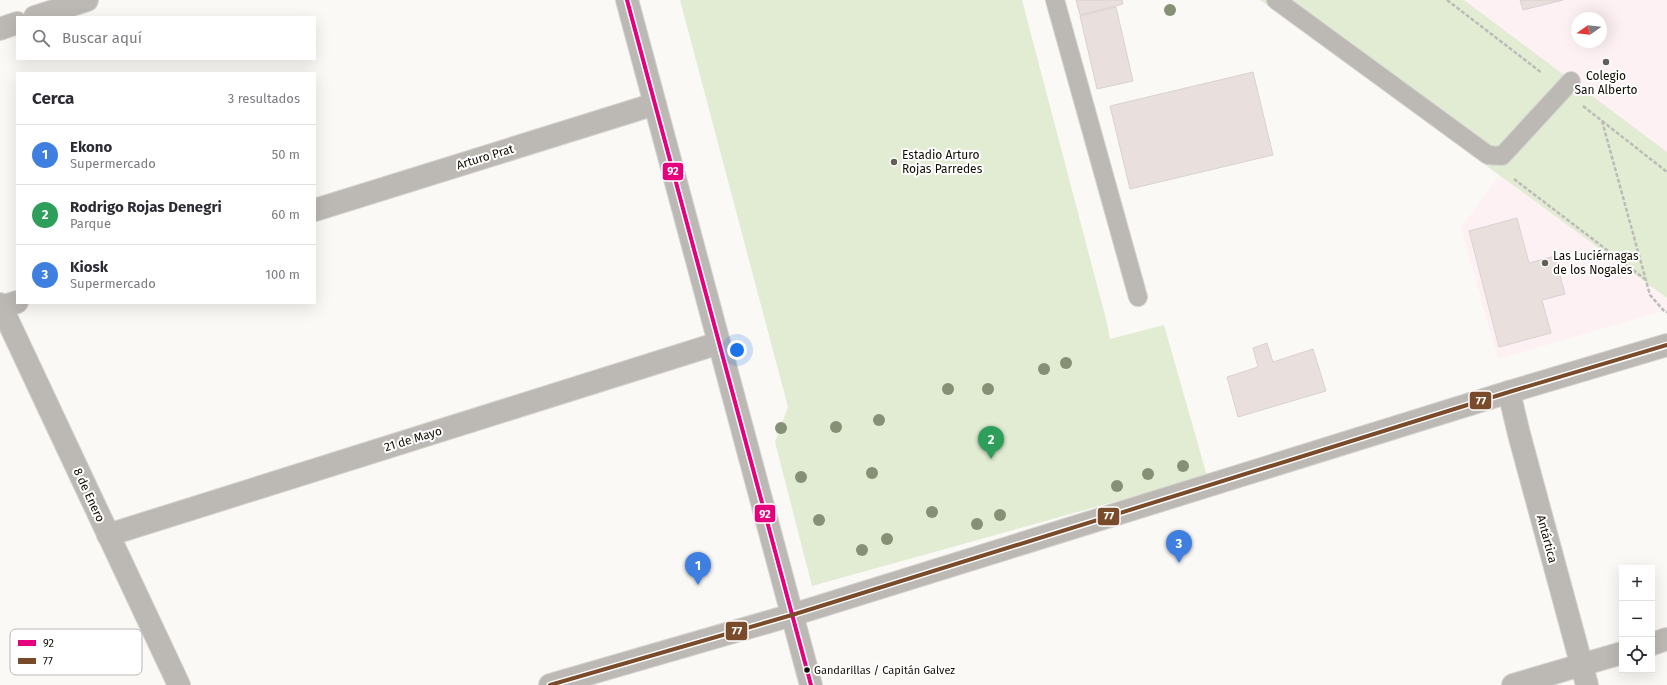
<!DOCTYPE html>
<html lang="es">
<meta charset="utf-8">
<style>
body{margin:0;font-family:"Fira Sans",sans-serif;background:#f7f7f7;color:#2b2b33}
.controls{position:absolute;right:12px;bottom:12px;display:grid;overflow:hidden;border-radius:0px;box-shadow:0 4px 16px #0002}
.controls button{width:36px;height:36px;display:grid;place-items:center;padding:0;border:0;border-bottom:1px solid #e1e1e2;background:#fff;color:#2b2b33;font:20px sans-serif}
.compass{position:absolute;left:1571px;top:12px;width:36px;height:36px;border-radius:50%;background:#fff;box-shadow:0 4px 16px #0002;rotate:256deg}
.you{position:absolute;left:737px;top:350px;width:14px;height:14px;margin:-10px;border:3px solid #fff;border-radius:50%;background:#1a73e8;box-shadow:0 0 0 6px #1a73e833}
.badge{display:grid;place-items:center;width:26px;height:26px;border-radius:50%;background:#646059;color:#fff;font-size:13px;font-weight:700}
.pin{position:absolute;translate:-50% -33px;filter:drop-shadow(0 1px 2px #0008)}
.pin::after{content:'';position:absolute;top:21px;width:14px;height:12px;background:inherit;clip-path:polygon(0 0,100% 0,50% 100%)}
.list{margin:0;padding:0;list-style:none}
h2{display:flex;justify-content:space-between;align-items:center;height:52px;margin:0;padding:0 16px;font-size:17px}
h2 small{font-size:13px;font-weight:400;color:#7c7c81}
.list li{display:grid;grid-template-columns:26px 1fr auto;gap:12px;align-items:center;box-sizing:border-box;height:60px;padding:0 16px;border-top:1px solid #e1e1e2}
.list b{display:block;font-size:15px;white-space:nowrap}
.list p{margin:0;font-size:13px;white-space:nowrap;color:#7c7c81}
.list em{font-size:13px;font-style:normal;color:#7c7c81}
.icon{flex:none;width:22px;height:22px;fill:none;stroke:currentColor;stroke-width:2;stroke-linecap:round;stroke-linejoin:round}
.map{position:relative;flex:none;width:1667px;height:685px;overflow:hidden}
.search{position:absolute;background:#fff;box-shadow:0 4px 16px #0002;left:16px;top:16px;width:300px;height:44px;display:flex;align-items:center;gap:10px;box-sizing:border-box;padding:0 14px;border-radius:0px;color:#7c7c81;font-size:15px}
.panel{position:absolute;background:#fff;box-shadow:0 4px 16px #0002;left:16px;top:72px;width:300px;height:232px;border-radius:0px}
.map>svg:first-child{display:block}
.education{fill:#fdf1f4;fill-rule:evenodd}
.green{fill:#e1ecd3}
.building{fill:#e9dfdd;stroke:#dad2d0}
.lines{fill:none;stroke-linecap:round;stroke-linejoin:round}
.service-casing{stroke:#d5d3d0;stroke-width:20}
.minor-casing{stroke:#d5d3d0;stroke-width:24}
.tertiary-casing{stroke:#d5d3d0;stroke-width:24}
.path{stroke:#bdbbb8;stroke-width:2.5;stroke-dasharray:4 2;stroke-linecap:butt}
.service{stroke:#bcb9b5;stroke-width:18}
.minor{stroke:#bcb9b5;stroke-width:22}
.tertiary{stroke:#bcb9b5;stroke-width:22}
.bus-1-casing{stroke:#fff;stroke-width:7}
.bus-2-casing{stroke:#fff;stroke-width:7}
.bus-1{stroke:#e5007d;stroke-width:4}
.bus-2{stroke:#7a4b2a;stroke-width:4}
.tree{fill:#869075}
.poi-dot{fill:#646059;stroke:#fff;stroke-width:1.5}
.bus-dot{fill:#130e04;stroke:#fff;stroke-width:1.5}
.labels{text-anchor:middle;stroke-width:4;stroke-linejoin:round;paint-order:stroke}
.bus-label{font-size:11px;fill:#130e04;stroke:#fff;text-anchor:start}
.poi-label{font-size:12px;fill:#130e04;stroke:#fff;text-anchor:start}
.street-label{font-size:12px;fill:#130e04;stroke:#fff}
.key{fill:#fff;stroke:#b8b7b4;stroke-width:1}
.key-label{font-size:11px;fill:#130e04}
.line-badge{stroke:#fff;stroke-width:1.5}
.badge-label{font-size:11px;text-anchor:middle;font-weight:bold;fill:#fff}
</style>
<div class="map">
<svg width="1667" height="685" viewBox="0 0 1667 685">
<rect width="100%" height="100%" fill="#fbf9f6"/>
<g class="education">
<path d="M1464 0H1667V152L1571 81ZM1577 18H1601V42H1577Z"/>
<path d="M1499 175 1667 298V310L1498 359 1461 228Z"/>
</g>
<g class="green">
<path d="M680 0H1022L1107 323 1110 339 1164 325 1207 476 812 586 775 442 788 407Z"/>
<path d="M1260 0H1464L1667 152V298Z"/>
</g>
<g class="building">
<path d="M1076 0H1122L1123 4 1080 15Z"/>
<path d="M1520 0H1563L1523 10Z"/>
<path d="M1116 7 1133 81 1097 89 1080 16Z"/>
<path d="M1253 72 1273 155 1130 189 1110 106Z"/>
<path d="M1517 218 1529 263 1555 256 1565 294 1542 300 1551 333 1499 347 1469 231Z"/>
<path d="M1267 343 1273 362 1313 349 1326 391 1238 417 1227 377 1258 367 1253 348Z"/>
</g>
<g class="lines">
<g class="service-casing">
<g id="service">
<path d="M1055 0 1138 297"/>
<path d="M1276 0 1488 155 1502 156 1571 81"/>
</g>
</g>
<g class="minor-casing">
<g id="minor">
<path d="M35 17 87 0"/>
<path d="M0 29 17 23"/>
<path d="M315 210 655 104"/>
<path d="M2 307 17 302"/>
<path d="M1509 392 1519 434 1587 685"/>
<path d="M108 535 719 343"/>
<path d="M1652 644 1667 639"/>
<path d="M1513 685 1622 653"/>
</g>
</g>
<g class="tertiary-casing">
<g id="tertiary">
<path d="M627 0 811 685"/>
<path d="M0 304 179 685"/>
<path d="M550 685 792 615 1509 392 1667 345"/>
</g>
</g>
<g class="path">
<path d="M1447 0 1542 73"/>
<path d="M1583 106 1667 172"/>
<path d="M1602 121 1650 295 1665 312H1667"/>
<path d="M1514 179 1645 279"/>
</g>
<use href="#service" class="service"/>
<use href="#minor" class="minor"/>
<use href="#tertiary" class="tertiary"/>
<g class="bus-1-casing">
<path id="bus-1" d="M627 0 811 685"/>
</g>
<g class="bus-2-casing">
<path id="bus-2" d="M550 685 792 615 1509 392 1667 345"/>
</g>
<use href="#bus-1" class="bus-1"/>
<use href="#bus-2" class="bus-2"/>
</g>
<g class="tree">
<circle cx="1170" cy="10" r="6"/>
<circle cx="1066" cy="363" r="6"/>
<circle cx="1044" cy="369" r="6"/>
<circle cx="948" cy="389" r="6"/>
<circle cx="988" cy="389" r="6"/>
<circle cx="879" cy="420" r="6"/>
<circle cx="836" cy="427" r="6"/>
<circle cx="781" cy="428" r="6"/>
<circle cx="1183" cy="466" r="6"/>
<circle cx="872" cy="473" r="6"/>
<circle cx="1148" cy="474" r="6"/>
<circle cx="801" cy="477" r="6"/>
<circle cx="1117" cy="486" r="6"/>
<circle cx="932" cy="512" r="6"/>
<circle cx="1000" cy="515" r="6"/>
<circle cx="819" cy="520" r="6"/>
<circle cx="977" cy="524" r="6"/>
<circle cx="887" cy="539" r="6"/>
<circle cx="862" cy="550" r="6"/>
</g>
<g class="poi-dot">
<circle cx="1606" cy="62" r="4"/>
<circle cx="894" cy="162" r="4"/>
<circle cx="1545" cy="263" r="4"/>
</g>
<circle class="bus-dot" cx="807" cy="670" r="3.5"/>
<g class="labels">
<g class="bus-label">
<text x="814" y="674">Gandarillas / Capitán Galvez</text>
</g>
<g class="poi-label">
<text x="1606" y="80" text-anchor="middle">Colegio<tspan x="1606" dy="14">San Alberto</tspan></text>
<text x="902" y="159">Estadio Arturo<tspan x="902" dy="14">Rojas Parredes</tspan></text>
<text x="1553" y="260">Las Luciérnagas<tspan x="1553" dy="14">de los Nogales</tspan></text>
</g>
<g class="street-label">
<text transform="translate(485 157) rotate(-17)" y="4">Arturo Prat</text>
<text transform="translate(413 439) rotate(-17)" y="4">21 de Mayo</text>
<text transform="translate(89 495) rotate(65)" y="4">8 de Enero</text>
<text transform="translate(1547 539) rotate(75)" y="4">Antártica</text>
</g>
</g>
<rect x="10" y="629" width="132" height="46" rx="6" class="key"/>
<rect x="18" y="640" width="18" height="6" fill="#e5007d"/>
<rect x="18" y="658" width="18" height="6" fill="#7a4b2a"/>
<g class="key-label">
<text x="43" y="647">92</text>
<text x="43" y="665">77</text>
</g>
<g class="line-badge">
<rect x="662" y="162" width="22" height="19" rx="4" fill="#e5007d"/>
<rect x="1469" y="391" width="23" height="19" rx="4" fill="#7a4b2a"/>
<rect x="754" y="504" width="22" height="19" rx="4" fill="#e5007d"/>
<rect x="1097" y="507" width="23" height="19" rx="4" fill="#7a4b2a"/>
<rect x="725" y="621" width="23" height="20" rx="4" fill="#7a4b2a"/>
</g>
<g class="badge-label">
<text x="673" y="175">92</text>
<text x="1481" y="405">77</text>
<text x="765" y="518">92</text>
<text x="1109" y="520">77</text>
<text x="737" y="635">77</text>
</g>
</svg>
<div class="controls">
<button>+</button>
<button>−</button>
<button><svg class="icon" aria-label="locate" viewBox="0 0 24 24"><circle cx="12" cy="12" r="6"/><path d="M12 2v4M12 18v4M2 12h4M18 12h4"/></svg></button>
</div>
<svg class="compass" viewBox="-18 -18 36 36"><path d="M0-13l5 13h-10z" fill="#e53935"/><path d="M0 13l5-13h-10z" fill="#7c7c81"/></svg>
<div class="you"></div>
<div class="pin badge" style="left:698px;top:585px;background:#3f7fe0">1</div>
<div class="pin badge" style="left:991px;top:459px;background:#2e9e5b">2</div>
<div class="pin badge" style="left:1179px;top:563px;background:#3f7fe0">3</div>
<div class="search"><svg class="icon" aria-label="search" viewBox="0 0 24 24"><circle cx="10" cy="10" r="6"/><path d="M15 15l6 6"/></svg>Buscar aquí</div>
<section class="panel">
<h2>Cerca<small>3 resultados</small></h2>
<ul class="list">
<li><span class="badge" style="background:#3f7fe0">1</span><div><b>Ekono</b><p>Supermercado</p></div><em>50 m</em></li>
<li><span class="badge" style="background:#2e9e5b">2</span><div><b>Rodrigo Rojas Denegri</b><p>Parque</p></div><em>60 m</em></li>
<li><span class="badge" style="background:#3f7fe0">3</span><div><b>Kiosk</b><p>Supermercado</p></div><em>100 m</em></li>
</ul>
</section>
</div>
